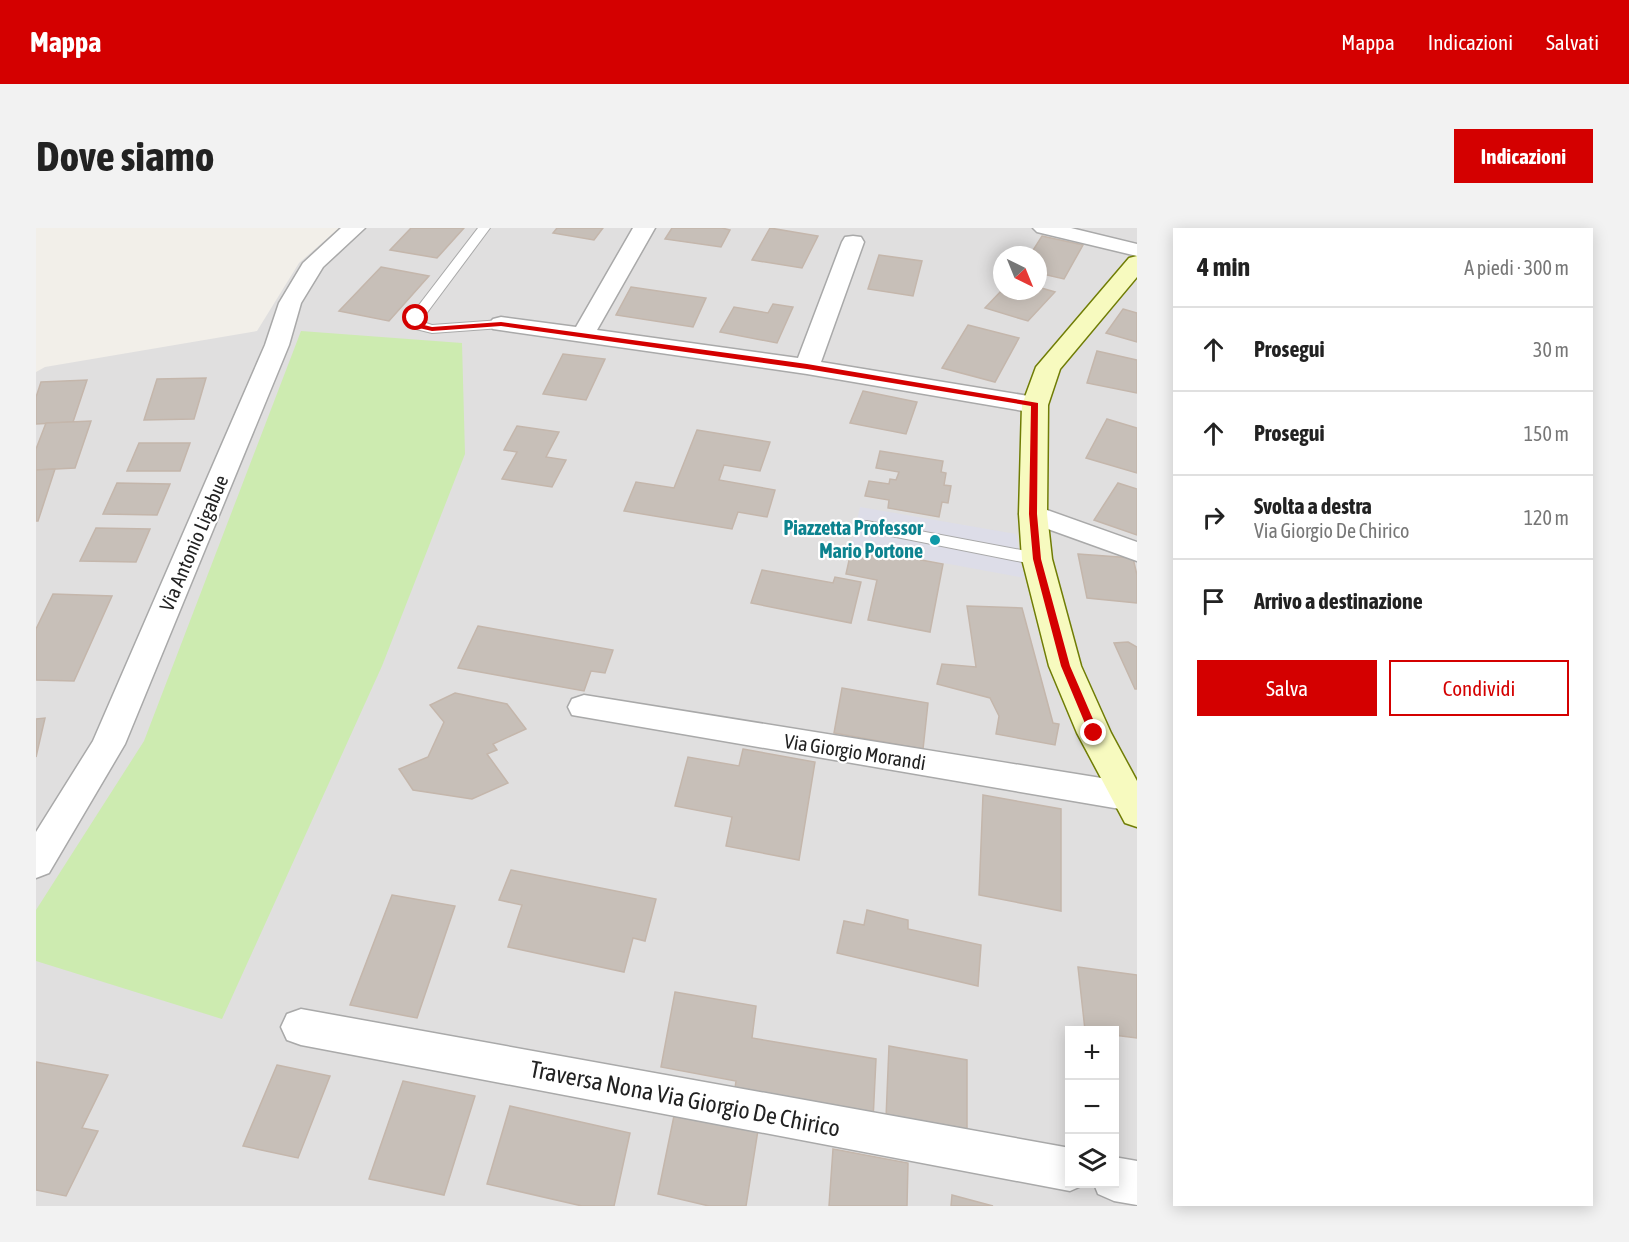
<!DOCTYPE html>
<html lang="it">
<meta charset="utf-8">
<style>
body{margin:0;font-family:"Asap Condensed",sans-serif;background:#f2f2f2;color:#222}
.controls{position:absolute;right:18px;bottom:18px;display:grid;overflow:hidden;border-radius:0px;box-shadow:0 3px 15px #0003}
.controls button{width:54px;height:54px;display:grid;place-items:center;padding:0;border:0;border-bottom:2px solid #e0e0e0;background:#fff;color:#222;font:30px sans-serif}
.compass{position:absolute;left:957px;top:18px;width:54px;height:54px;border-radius:50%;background:#fff;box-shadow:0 3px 15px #0003;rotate:137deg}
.stop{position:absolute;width:18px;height:18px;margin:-14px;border:4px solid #d40000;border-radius:50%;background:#fff}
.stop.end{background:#d40000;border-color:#fff;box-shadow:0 2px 6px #0008}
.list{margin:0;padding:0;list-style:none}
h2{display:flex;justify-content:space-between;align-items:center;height:78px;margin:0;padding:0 24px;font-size:26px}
h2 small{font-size:20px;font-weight:400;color:#767676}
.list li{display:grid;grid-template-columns:39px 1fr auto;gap:18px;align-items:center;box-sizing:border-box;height:84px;padding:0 24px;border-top:2px solid #e0e0e0}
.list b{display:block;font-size:22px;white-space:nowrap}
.list p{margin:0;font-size:20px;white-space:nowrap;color:#767676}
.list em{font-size:20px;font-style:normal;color:#767676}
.actions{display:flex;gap:12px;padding:18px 24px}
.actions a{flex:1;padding:14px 0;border:2px solid #d40000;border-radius:0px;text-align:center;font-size:21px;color:#d40000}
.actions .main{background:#d40000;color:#fff}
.icon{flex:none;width:33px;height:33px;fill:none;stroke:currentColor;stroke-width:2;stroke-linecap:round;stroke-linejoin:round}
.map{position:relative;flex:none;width:1101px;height:978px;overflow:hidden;border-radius:0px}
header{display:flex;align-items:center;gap:36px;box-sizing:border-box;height:84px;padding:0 30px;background:#d40000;color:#fff}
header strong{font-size:28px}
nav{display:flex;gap:33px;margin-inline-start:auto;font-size:21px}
.intro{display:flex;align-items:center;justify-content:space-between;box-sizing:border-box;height:144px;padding:0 36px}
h1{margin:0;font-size:42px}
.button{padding:15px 27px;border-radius:0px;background:#d40000;color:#fff;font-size:21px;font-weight:700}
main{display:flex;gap:36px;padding:0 36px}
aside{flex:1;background:#fff;border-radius:0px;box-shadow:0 3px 15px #0003}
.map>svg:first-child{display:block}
.residential{fill:#e0dfdf;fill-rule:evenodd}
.grass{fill:#cdebb0}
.plaza{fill:#dddde8}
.building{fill:#c7bfb8;stroke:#c4b6ab;stroke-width:1.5}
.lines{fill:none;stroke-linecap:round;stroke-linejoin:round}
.lane-casing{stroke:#a9a9a9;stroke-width:2}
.street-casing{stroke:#a9a9a9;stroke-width:3}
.secondary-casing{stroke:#707d05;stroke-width:3}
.lane{fill:#fff;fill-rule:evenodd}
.street{fill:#fff;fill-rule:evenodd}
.secondary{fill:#f7fabf;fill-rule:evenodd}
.route{fill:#d40000}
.culture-dot{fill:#0f9aa8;stroke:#fff;stroke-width:2}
.labels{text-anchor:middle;stroke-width:4.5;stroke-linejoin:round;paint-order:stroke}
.culture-label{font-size:20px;font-weight:bold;fill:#0d838f;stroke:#fff;text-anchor:end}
.street-label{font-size:20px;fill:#222;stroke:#fff}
.near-street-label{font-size:24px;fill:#222;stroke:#fff}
</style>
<header>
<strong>Mappa</strong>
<nav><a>Mappa</a><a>Indicazioni</a><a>Salvati</a></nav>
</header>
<div class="intro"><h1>Dove siamo</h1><a class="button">Indicazioni</a></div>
<main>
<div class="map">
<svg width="1101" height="978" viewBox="0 0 1101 978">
<rect width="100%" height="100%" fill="#f2efe9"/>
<path class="residential" d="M303 0H1101V978H0V144L9 139 221 103 263 35ZM966 27H1002V63H966ZM1034 802H1078V956H1034Z"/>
<path class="grass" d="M265 103 426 115 429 226 346 438 186 791 0 733V682L108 513Z"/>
<path class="plaza" d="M824 279 980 306 989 350 815 318Z"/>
<g class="building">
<path d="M375 0H428L401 30 354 22Z"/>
<path d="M521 0H567L558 12 517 5Z"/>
<path d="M636 0H686L694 2 685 19 629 11Z"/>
<path d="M734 0 782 8 766 40 716 32Z"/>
<path d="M1006 8 1047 17 1028 51 1002 45V27H994Z"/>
<path d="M843 27 886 33 877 68 832 61Z"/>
<path d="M345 39 393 48 353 93 303 83Z"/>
<path d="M595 59 670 70 657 99 580 87Z"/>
<path d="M1002 59 1019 64 992 93 949 80 966 62 1002 63Z"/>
<path d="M737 76 757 79 741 115 684 104 698 79 732 85Z"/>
<path d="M1087 81 1101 85V114L1070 105Z"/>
<path d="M932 97 983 110 959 154 906 140Z"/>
<path d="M1061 123 1101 132V165L1051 155Z"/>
<path d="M527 126 569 131 550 172 507 166Z"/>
<path d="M170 150 158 191 108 192 121 151Z"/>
<path d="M51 152 37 194 0 196V169L5 154Z"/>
<path d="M827 163 881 174 870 206 814 195Z"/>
<path d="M1071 191 1101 200V245L1050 230Z"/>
<path d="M55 193 39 240 0 242V221L10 195Z"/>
<path d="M481 198 523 204 510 229 530 232 516 259 466 251 481 224 468 222Z"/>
<path d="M661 202 734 214 724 243 688 237 683 252 739 262 731 289 702 284 696 301 588 283 600 254 638 260Z"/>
<path d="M103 215H154L144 243H91Z"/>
<path d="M844 223 907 233 905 244 910 245 908 257 915 258 912 275 906 274 903 289 852 280 853 272 829 268 833 253 853 256 854 251 860 252 863 244 840 240Z"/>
<path d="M19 241 2 293H0V242Z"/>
<path d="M81 255 134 256 121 287 67 286Z"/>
<path d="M1082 255 1101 261V307L1058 292Z"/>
<path d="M60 300 114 301 100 334 44 333Z"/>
<path d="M816 319 907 336 894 404 832 392 841 352 810 346Z"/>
<path d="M1042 326 1097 330 1101 347V375L1051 370Z"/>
<path d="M726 342 797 355 799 349 825 354 815 395 715 375Z"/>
<path d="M17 366 76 368 38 453 0 452V401Z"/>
<path d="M931 378 986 380 1017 495 1023 496 1019 517 960 506 963 488 954 470 901 456 906 436 940 439Z"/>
<path d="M442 398 577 422 569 445 555 443 548 463 422 440Z"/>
<path d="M1092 414 1101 419V461H1099L1078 415Z"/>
<path d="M806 460 892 475 887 521 798 505Z"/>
<path d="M419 465 471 476 490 501 457 516 461 522 451 526 472 555 436 571 377 562 363 541 392 529 408 494 394 477Z"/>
<path d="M9 490 0 529V491Z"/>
<path d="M707 521 779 534 763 632 690 618 696 589 639 578 652 529 703 538Z"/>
<path d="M947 567 1025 581V683L943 667Z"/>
<path d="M475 642 620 671 609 713 597 710 588 744 472 719 486 677 463 672Z"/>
<path d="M356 667 419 678 381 790 314 777Z"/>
<path d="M831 682 872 692V701L945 717 942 758 801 725 808 693 828 697Z"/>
<path d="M1042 739 1101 747V810L1078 807V802H1049Z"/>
<path d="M639 764 720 778 716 810 840 831 837 892 698 867 700 853 625 839Z"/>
<path d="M853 818 931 832V905L850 890Z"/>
<path d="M0 834 72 847 46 900 62 903 30 968 0 962Z"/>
<path d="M241 837 294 848 262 930 207 918Z"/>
<path d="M367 853 439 868 408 967 333 951Z"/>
<path d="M474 878 594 905 578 978H546L451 956Z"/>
<path d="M639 883 722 902 710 978H673L622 966Z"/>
<path d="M797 921 872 935 871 978H793Z"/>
<path d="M916 967 957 978H915Z"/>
</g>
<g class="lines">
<g class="lane-casing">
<g id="lane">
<path d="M442 0H454L387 90 390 95 396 97 465 92 472 96 465 100 396 105 380 101 373 90Z"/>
<path d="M831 293 1001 325 1007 327 1010 331 1007 335 1001 337 825 302 823 298 825 294Z"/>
</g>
</g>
<g class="street-casing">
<g id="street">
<path d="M305 0H329L287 39 265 75 253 117 89 516 13 645 0 650V604L57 513 229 117 243 75 267 35Z"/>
<path d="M597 0H619L561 102 762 130 806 14 809 9 817 8 825 9 828 14 785 134 999 169 1008 172 1012 177 1008 182 999 185 771 146 457 101 453 96 457 91 465 89 540 99Z"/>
<path d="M997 0H1035L1101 16V28L1001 4Z"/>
<path d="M997 277 1101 314V333L987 292 983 286 987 280Z"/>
<path d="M548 467 1090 554 1101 558V578L1090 582 536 487 532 479 536 471Z"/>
<path d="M265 781 1034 920V956H1050L1034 963 265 817 251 812 245 799 251 786Z"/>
<path d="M1078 929 1101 933V977L1078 973 1062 966 1058 956H1078Z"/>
</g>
</g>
<g class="secondary-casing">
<path id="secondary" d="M1101 28V49L1024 141 1012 177 1011 286 1016 331 1045 438 1075 505 1101 553V599L1089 595 1041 505 1013 438 986 331 983 286 986 177 1000 139 1093 30Z"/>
</g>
<use href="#lane" class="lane"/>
<use href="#street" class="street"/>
<use href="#secondary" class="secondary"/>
</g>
<path class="route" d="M377 88H382L388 97 396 99 465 94 771 136 1002 175 1001 286 1005 331 1034 438 1063 505 1062 507H1055L1053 505 1025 438 997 331 993 286 995 178 771 141 465 98 396 103 383 100Z"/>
<circle class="culture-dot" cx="899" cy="312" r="6"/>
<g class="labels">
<g class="culture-label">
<text x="887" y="307">Piazzetta Professor<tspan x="887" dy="23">Mario Portone</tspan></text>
</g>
<g class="street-label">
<text transform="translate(158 315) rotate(-67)" y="7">Via Antonio Ligabue</text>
<text transform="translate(819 524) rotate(9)" y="7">Via Giorgio Morandi</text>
</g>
<g class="near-street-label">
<text transform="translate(649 871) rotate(11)" y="8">Traversa Nona Via Giorgio De Chirico</text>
</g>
</g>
</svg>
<div class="controls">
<button>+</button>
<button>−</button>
<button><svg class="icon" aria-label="layers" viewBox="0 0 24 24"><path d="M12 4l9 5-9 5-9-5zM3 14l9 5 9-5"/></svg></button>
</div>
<svg class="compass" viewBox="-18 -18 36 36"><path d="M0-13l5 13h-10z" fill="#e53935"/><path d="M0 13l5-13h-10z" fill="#767676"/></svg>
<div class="stop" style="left:380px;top:90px"></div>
<div class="stop end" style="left:1058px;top:505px"></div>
</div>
<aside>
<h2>4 min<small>A piedi · 300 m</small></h2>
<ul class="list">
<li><svg class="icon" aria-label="ahead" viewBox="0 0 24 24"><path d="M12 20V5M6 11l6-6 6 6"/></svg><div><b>Prosegui</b></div><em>30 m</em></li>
<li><svg class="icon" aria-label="ahead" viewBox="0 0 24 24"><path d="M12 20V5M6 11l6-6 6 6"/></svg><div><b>Prosegui</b></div><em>150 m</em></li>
<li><svg class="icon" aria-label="right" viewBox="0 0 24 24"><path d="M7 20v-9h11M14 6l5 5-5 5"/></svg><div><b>Svolta a destra</b><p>Via Giorgio De Chirico</p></div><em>120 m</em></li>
<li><svg class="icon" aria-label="arrive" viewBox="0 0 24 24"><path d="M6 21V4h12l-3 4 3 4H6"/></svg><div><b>Arrivo a destinazione</b></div></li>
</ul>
<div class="actions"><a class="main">Salva</a><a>Condividi</a></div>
</aside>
</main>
